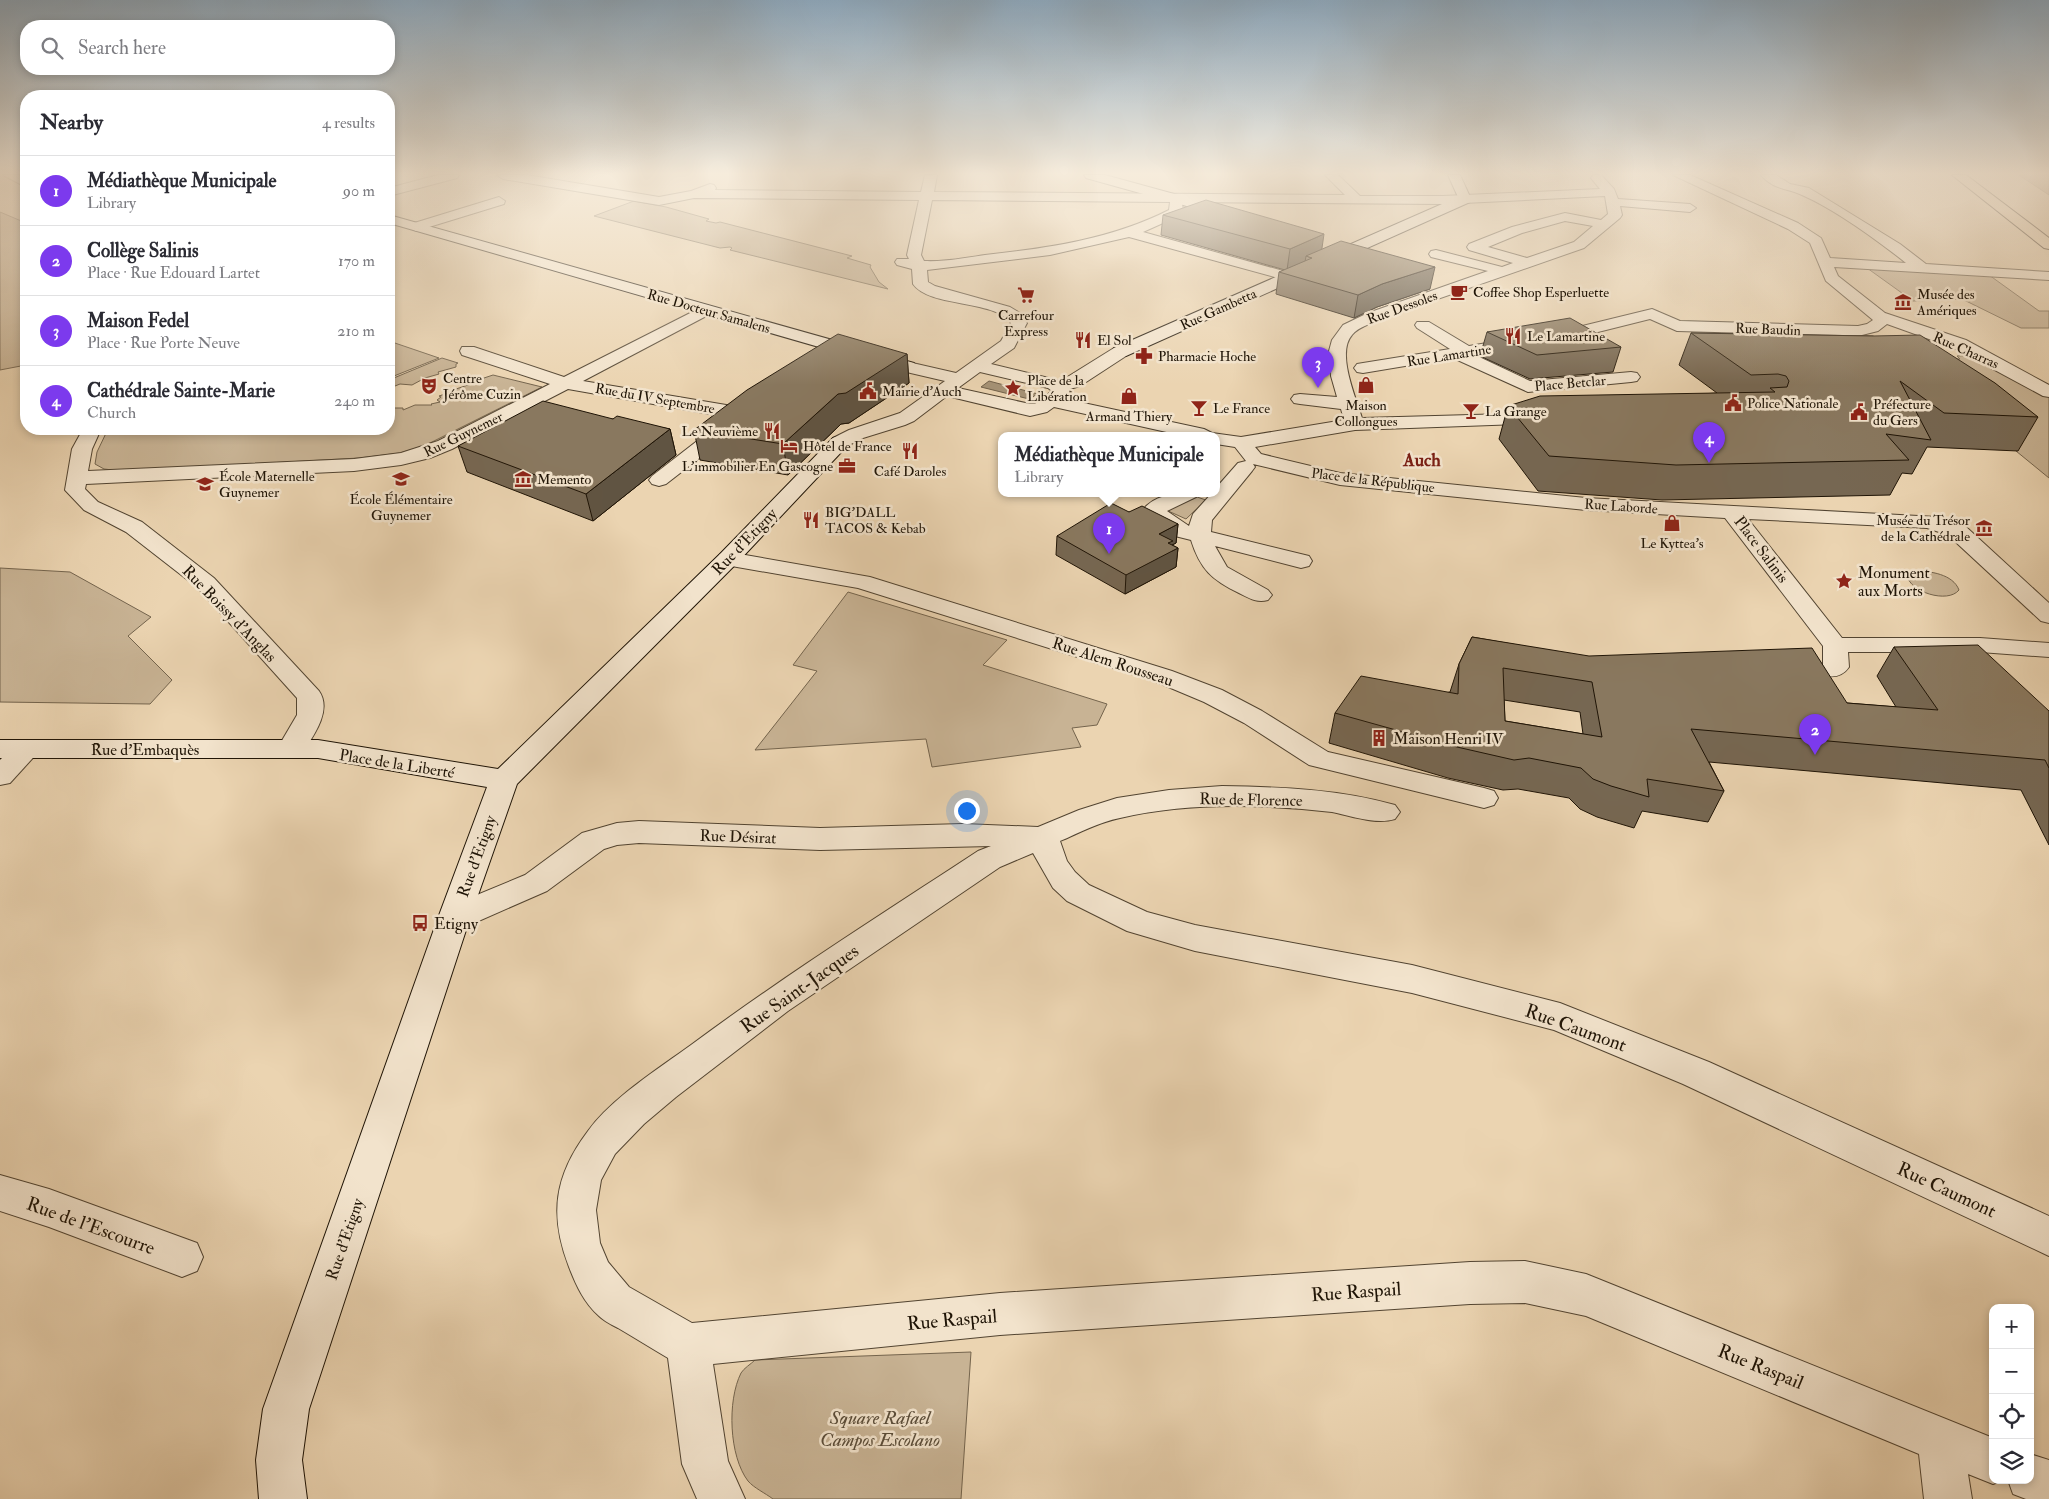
<!DOCTYPE html>
<meta charset="utf-8">
<style>
body{margin:0;font-family:"IM FELL Double Pica",serif;background:#f7f7f7;color:#2b2b33}
.controls{position:absolute;right:15px;bottom:15px;display:grid;overflow:hidden;border-radius:10px;box-shadow:0 2px 8px #0003}
.controls button{width:45px;height:45px;display:grid;place-items:center;padding:0;border:0;border-bottom:1px solid #e1e1e2;background:#fff;color:#2b2b33;font:25px sans-serif}
.you{position:absolute;left:966px;top:810px;width:18px;height:18px;margin:-12px;border:4px solid #fff;border-radius:50%;background:#1a73e8;box-shadow:0 0 0 8px #1a73e833}
.badge{display:grid;place-items:center;width:32px;height:32px;border-radius:50%;background:#7c3aed;color:#fff;font-size:16px;font-weight:700}
.pin{position:absolute;translate:-50% -41px;filter:drop-shadow(0 1px 2px #0008)}
.pin::after{content:'';position:absolute;top:26px;width:18px;height:15px;background:inherit;clip-path:polygon(0 0,100% 0,50% 100%)}
.popup{position:absolute;left:998px;top:432px;width:222px;height:65px;box-sizing:border-box;display:grid;place-content:center;border-radius:10px;background:#fff;filter:drop-shadow(0 1px 4px #0005);font-size:16px;white-space:nowrap;color:#7c7c81}
.popup b{font-size:19px;color:#2b2b33}
.popup::after{content:'';position:absolute;left:50%;top:100%;margin-left:-10px;border:10px solid transparent;border-top-color:#fff}
.list{margin:0;padding:0;list-style:none}
h2{display:flex;justify-content:space-between;align-items:center;height:65px;margin:0;padding:0 20px;font-size:21px}
h2 small{font-size:16px;font-weight:400;color:#7c7c81}
.list li{display:grid;grid-template-columns:32px 1fr auto;gap:15px;align-items:center;box-sizing:border-box;height:70px;padding:0 20px;border-top:1px solid #e1e1e2}
.list b{display:block;font-size:19px;white-space:nowrap}
.list p{margin:0;font-size:16px;white-space:nowrap;color:#7c7c81}
.list em{font-size:16px;font-style:normal;color:#7c7c81}
.icon{flex:none;width:28px;height:28px;fill:none;stroke:currentColor;stroke-width:2;stroke-linecap:round;stroke-linejoin:round}
.map{position:relative;flex:none;width:2049px;height:1499px;overflow:hidden}
.search{position:absolute;background:#fff;box-shadow:0 2px 8px #0003;left:20px;top:20px;width:375px;height:55px;display:flex;align-items:center;gap:12px;box-sizing:border-box;padding:0 18px;border-radius:20px;color:#7c7c81;font-size:19px}
.panel{position:absolute;background:#fff;box-shadow:0 2px 8px #0003;left:20px;top:90px;width:375px;height:345px;border-radius:20px}
.map>svg:first-child{display:block}
.green{fill:#c8b394;stroke:#74644d}
.water{fill:#a69377;stroke:#70604a}
.lines{fill:none;stroke-linecap:round;stroke-linejoin:round}
.street-casing{stroke:#524431;stroke-width:2}
.secondary-casing{stroke:#1f1406;stroke-width:2}
.primary-casing{stroke:#1f1406;stroke-width:2}
.street{fill:#f2e3cc;fill-rule:evenodd}
.secondary{fill:#f2e3cc;fill-rule:evenodd}
.primary{fill:#ebd4b1;fill-rule:evenodd}
.wall{fill:#766752;stroke:#1f1406;fill-rule:evenodd}
.shaded-wall{fill:#605442;stroke:#1f1406}
.building{fill:#89785f;stroke:#1f1406;fill-rule:evenodd}
.labels{text-anchor:middle;stroke-width:5;stroke-linejoin:round;paint-order:stroke}
.far-poi-label{font-size:14px;fill:#1f1406;stroke:#f2e3cc;text-anchor:start}
.far-street-label{font-size:14px;fill:#1f1406;stroke:#f2e3cc}
.street-label{font-size:16px;fill:#1f1406;stroke:#f2e3cc}
.poi-label{font-size:16px;fill:#1f1406;stroke:#f2e3cc;text-anchor:start}
.far-district-label{font-size:18px;font-weight:bold;fill:#7a1f14;stroke:#f2e3cc}
.near-street-label{font-size:19px;fill:#1f1406;stroke:#f2e3cc}
.near-park-label{font-size:19px;font-style:italic;fill:#5a4c38;stroke:#f2e3cc}
</style>
<div class="map">
<svg width="2049" height="1499" viewBox="0 0 2049 1499">
<rect width="100%" height="100%" fill="#ebd4b1"/>
<filter id="stains"><feTurbulence type="fractalNoise" baseFrequency=".004" numOctaves="4"/><feColorMatrix values="0 0 0 0 .2 0 0 0 0 .09 0 0 0 0 .02 0 0 0 .5 -.17"/></filter>
<radialGradient id="worn" r=".72"><stop offset=".6" stop-color="#630" stop-opacity="0"/><stop offset="1" stop-color="#630" stop-opacity=".3"/></radialGradient>
<g class="green">
<path d="M634 201 666 207 709 219 706 221 716 223 720 222 852 256 847 258 871 265 870 267 879 282 888 289 730 250 732 248 730 247 720 248 594 216Z"/>
<path d="M0 212 26 223V365L0 370Z"/>
<path d="M1867 268 1989 275 2039 311H2049V328H2021L1962 299 1913 301Z"/>
<path d="M389 341 439 358 389 378Z"/>
<path d="M1976 355 2049 396V478L2016 451 1952 359H1960L1957 356Z"/>
<path d="M442 358 458 363 456 364V367L438 372 439 374 425 378 412 385 400 384 390 388 392 389 389 393V380Z"/>
<path d="M493 375 542 387 426 445 400 453 359 458 122 471 104 469 95 464 97 452 108 429H389V410L392 408H403V410L415 405H432L431 404 440 402 437 400 441 397 439 396 457 390 456 389 474 383 472 382Z"/>
<path d="M1194 496 1206 500 1186 519 1166 510Z"/>
<path d="M0 568 70 572 151 617 128 636 172 680 150 704 0 702Z"/>
<path d="M1915 571C1930 571 1953 574 1959 590 1948 604 1909 592 1907 575Z"/>
<path d="M848 592 1007 640 983 665 1107 704 1097 725 1072 728 1081 747 932 767 926 739 755 750 817 671 793 665Z"/>
<path d="M971 1352 961 1499H773C765 1493 754 1488 748 1481 729 1456 727 1401 741 1373 744 1368 751 1364 755 1360Z"/>
</g>
<g class="water">
<path d="M2019 175H2049V195Z"/>
<path d="M989 381 1038 394 1029 399 981 387Z"/>
</g>
<g class="lines">
<g class="street-casing">
<g id="street">
<path d="M3 175H20L26 178V187Z"/>
<path d="M438 175H459L457 178 389 196V188Z"/>
<path d="M497 175H527L659 197 691 191 710 184 714 185 716 188 715 190 921 192 925 175H937L934 192 1345 195 1325 175H1338L1360 196H1443L1600 189 1591 178 1593 175H1601L1614 189 1618 199 1690 204 1696 208 1690 212 1620 206 1622 215 1620 218 1584 248 1380 319C1371 324 1358 327 1352 335 1336 353 1356 398 1362 418L1542 413 1549 415 1551 419 1549 423 1355 430 1255 447 1261 454 1340 473 1586 498 1937 517 1964 525 2049 603V623L2041 621 1948 535 1927 528 1748 519 1842 638H1980L2049 643V657L1980 652H1848L1849 667C1842 677 1833 678 1822 675L1818 670 1823 664V646L1725 518 1586 510 1340 485 1253 464 1255 467 1252 471 1212 520 1211 532 1309 556 1312 561 1309 566 1301 568 1215 546 1227 567 1268 590 1272 595 1268 600C1256 603 1249 598 1239 593 1212 580 1200 569 1191 540L1175 536 1146 515 1142 511C1155 493 1179 493 1199 493L1196 497 1167 511 1189 526 1193 514 1212 493H1216V488L1238 463 1246 461 1235 447 1216 444V435H1180L1054 407 1047 412 1030 416 947 396 914 421 905 425 863 438 847 446 840 448 833 446 830 442 833 438 849 430 900 413 945 381 902 371 899 367 902 363 908 362 956 373 1001 341 1011 323C994 299 930 308 913 284L912 269 897 265 895 262 897 259H909L907 255 919 200 694 198 659 205 503 179ZM1605 196 1608 214 1601 220 1565 213 1512 227 1469 244 1467 247 1469 250 1513 263 1502 267 1436 250 1431 251 1429 254 1431 257 1488 271 1368 313 1343 325 1332 340 1329 351 1331 376 1337 397 1300 394 1294 395 1291 399 1294 403 1300 404 1341 409 1344 420 1241 437 1212 433 1204 429 1065 399 1070 389 1080 386 1126 356 1128 352 1126 348H1114L1061 381 991 364 1014 348 1027 323 1020 313 1010 307 935 286 928 282 927 270 1050 255 1129 237 1289 281 1294 280 1296 277 1294 274 1143 232 1181 215 1183 212 1182 202 1443 204ZM932 200 1170 202 1169 210C1112 239 1049 248 985 255 965 258 944 262 924 261L921 255ZM1565 221 1593 226 1574 242 1527 258 1488 247 1522 233ZM980 372 1048 388 1052 391 1035 404H1030L958 388Z"/>
<path d="M1673 175H1690L1798 223 1821 238 1830 258 1906 263C1877 240 1836 210 1802 195 1787 188 1774 190 1761 175H1776L1790 184 1809 188 1900 244 1926 264 2049 272V280L1834 267 1838 276 1885 313 1966 340 2049 385V397L2043 396 1954 348 1887 324 1878 331 1858 336 1677 331 1650 319 1570 339 1475 355 1530 381 1631 372 1637 373 1640 377 1637 381 1631 382 1528 392 1453 358 1363 373 1357 372 1354 368 1357 364 1363 363 1450 349 1417 328 1415 325 1417 322H1429L1469 346 1570 329 1652 309 1680 321 1858 326 1867 324 1873 320 1826 281 1810 243 1788 229Z"/>
<path d="M499 197 505 201 504 204 416 231 409 227 411 224Z"/>
<path d="M706 305 712 307 714 310 712 313 583 381 744 408 751 410 753 414 751 418 744 420 568 389 452 449 430 458 401 465 354 471 86 484 85 489 98 502 142 522 214 578 319 691C333 711 312 738 301 755L291 758 281 755 277 749 297 715V698L198 588 126 532 84 510 65 490 72 449 83 429H101L92 449 88 471 354 459 401 453 438 441 550 384 462 355 460 351 462 347H474L564 377Z"/>
<path d="M726 422 733 424 735 428 733 432 666 484 659 486 652 484 649 480 652 476 719 424Z"/>
<path d="M728 552 870 577 1172 671 1222 690 1262 711 1328 752 1484 788 1494 791 1498 798 1494 805 1484 808 1309 765 1244 723 1204 702 1154 681 858 588 720 564 717 559 720 554Z"/>
<path d="M27 740 37 743 41 749 10 783 0 785V760L17 743Z"/>
<path d="M1222 786C1280 787 1339 789 1395 805L1400 812 1395 819C1376 825 1352 816 1332 812 1322 811 1312 810 1302 809 1242 804 1179 804 1120 818 1099 822 1079 833 1060 841L1067 861 1075 872 1089 885 1147 912 1195 925 1412 965 1560 1003 1709 1062 2049 1216V1256L1683 1084 1554 1030 1412 993 1195 951 1127 931 1067 901 1053 888 1033 853 1000 867 788 1011 676 1097 644 1124 615 1154 601 1180 596 1210 600 1243 608 1262 629 1287 692 1323 1000 1293 1470 1262 1525 1261 1586 1274 1993 1438V1480H2003L1993 1484 1968 1474 1972 1499H1924L1919 1454 1586 1316 1525 1303 1470 1304 1000 1335 713 1364 728 1461 745 1499H697L682 1464 668 1358C651 1348 635 1338 618 1328 612 1325 604 1321 599 1316 584 1303 576 1285 569 1267 549 1215 554 1176 588 1131 612 1098 658 1069 691 1045 784 976 882 914 978 851L991 846 820 850 639 843 617 845 604 849 547 891 465 927 454 930 443 927 438 918 443 909 525 875 582 833 617 823 639 821 820 828 963 824 1038 827 1079 810 1117 798 1169 790Z"/>
<path d="M0 1175 49 1189 197 1243 203 1257 197 1271 182 1277 49 1227 0 1211Z"/>
<path d="M2030 1454 2049 1460V1499H2026L2013 1494 2008 1480H2030Z"/>
</g>
</g>
<g class="secondary-casing">
<g id="secondary">
<path d="M1084 175H1105L1236 211 1238 214 1236 217H1226L1086 178Z"/>
<path d="M1448 175H1460L1471 199 1470 202 1126 356H1114L1112 352 1114 348 1458 197Z"/>
<path d="M389 215 914 363 917 367 914 371 908 372 902 371 389 223Z"/>
<path d="M840 436 847 438 850 442 847 446 736 564 517 784 470 918 309 1409 302 1460 307 1499H259L256 1460 263 1409 438 918 487 787 318 758H0V740H318L498 769 720 554 833 438Z"/>
</g>
</g>
<g class="primary-casing">
<path id="primary" d="M1952 175H1966L2049 238V249L2044 248Z"/>
</g>
<use href="#street" class="street"/>
<use href="#secondary" class="secondary"/>
<use href="#primary" class="primary"/>
</g>
<g class="wall">
<path d="M1163 215 1322 250 1430 289 1377 307 1354 318 1276 294 1279 272 1285 270 1161 235Z"/>
<path d="M1487 332 1621 347 1613 372 1530 379 1480 356Z"/>
<path d="M1691 333 1873 336 2038 417 2018 451 1927 447 1912 474 1902 473 1890 495 1662 500 1538 491 1499 439 1508 406 1717 393 1679 365Z"/>
<path d="M907 354 909 383 849 423 841 424 788 475 700 460 694 430Z"/>
<path d="M613 419 670 429 676 455 593 521 467 472 458 446Z"/>
<path d="M1129 512 1178 524 1176 543 1172 545 1178 548 1176 567 1125 594 1056 555 1057 536Z"/>
<path d="M1472 637 1847 703 1896 707 1877 676 1894 647 2049 711V845L2021 790 1709 762 1724 791 1708 822 1642 811 1634 828 1597 817 1580 809 1569 798 1518 789 1503 790 1448 778 1329 743 1335 713 1450 692 1459 664ZM1504 700 1580 712 1583 734 1505 721Z"/>
</g>
<g class="shaded-wall">
<path d="M1324 234 1321 255 1312 258 1306 256 1305 262 1287 270 1290 249Z"/>
<path d="M1435 267 1430 289 1377 307 1354 318 1358 295 1382 284Z"/>
<path d="M907 354 909 383 849 423 841 424 788 475 783 444 838 394Z"/>
<path d="M670 429 676 455 593 521 586 494Z"/>
<path d="M1178 524 1176 543 1172 545V551L1178 548 1176 567 1125 594 1126 575 1159 534Z"/>
</g>
<g class="building">
<path d="M1206 200 1324 234 1290 249 1163 215Z"/>
<path d="M1341 241 1435 267 1382 284 1358 295 1279 272 1312 258 1306 256Z"/>
<path d="M1570 318 1621 347 1537 355 1487 332Z"/>
<path d="M1691 333 1873 336 1920 335 1995 383 2038 417 1944 413 1900 381 1931 440 1886 434 1909 460 1676 465 1549 456 1508 406 1540 396 1775 392 1770 388 1787 387 1789 381 1786 376 1778 374 1751 375Z"/>
<path d="M838 334 907 354 846 393 838 394 783 444 694 430 747 390Z"/>
<path d="M543 401 613 419 617 416 670 429 586 494 458 446Z"/>
<path d="M1111 503 1129 512 1142 506 1178 524 1159 534 1173 541 1168 543 1178 548 1126 575 1057 536Z"/>
<path d="M1472 637 1589 656 1812 648 1847 703 1938 710 1894 647 1978 645 2049 711V768L2045 760 1691 729 1724 791 1647 779 1649 797 1611 786 1593 779 1581 768 1529 758 1514 760 1457 747 1335 713 1361 676 1458 694 1459 664ZM1503 668 1592 682 1602 737 1505 721Z"/>
</g>
<linearGradient id="sky" x2="0" y2="1"><stop stop-color="#8da7bb"/><stop offset="0.45" stop-color="#f6ecdc"/><stop offset="1" stop-color="#f6ecdc" stop-opacity="0"/></linearGradient>
<rect width="2049" height="385" fill="url(#sky)"/>
<defs>
<g id="cafe-bare" transform="scale(1.35)"><path d="M-5.5-4.5H6V0H3Q3 3.5 0 3.5H-2.5Q-5.5 3.5-5.5 0ZM3-3.2v2h1.7v-2ZM-6 4.5H4V6H-6Z" fill="#8f2418" stroke="#f2e3cc" stroke-width="2.5" paint-order="stroke"/></g>
<g id="supermarket-bare" transform="scale(1.35)"><path d="M-6-5.5h2.5l.6 2H6L4.5 2H-2.5L-4.4-4H-6ZM-1.5 3.2a1.3 1.3 0 1 0 .1 0ZM3 3.2a1.3 1.3 0 1 0 .1 0Z" fill="#8f2418" stroke="#f2e3cc" stroke-width="2.5" paint-order="stroke"/></g>
<g id="museum-bare" transform="scale(1.35)"><path d="M0-6L6-3V-2H-6V-3ZM-5-1h2V3h-2ZM-1-1h2V3h-2ZM3-1h2V3H3ZM-6 4H6V6H-6Z" fill="#8f2418" stroke="#f2e3cc" stroke-width="2.5" paint-order="stroke"/></g>
<g id="restaurant-bare" transform="scale(1.35)"><path d="M-5-6h1v4h1v-4h1v4h1v-4h1v5L-1.5 .5V6h-2V.5L-5-1ZM5-6V6H3V1.5H1.5Q1.5-4 5-6Z" fill="#8f2418" stroke="#f2e3cc" stroke-width="2.5" paint-order="stroke"/></g>
<g id="pharmacy-bare" transform="scale(1.35)"><path d="M-2-6h4v4h4v4h-4v4h-4v-4h-4v-4h4Z" fill="#8f2418" stroke="#f2e3cc" stroke-width="2.5" paint-order="stroke"/></g>
<g id="shop-bare" transform="scale(1.35)"><path d="M-5-2.5h2.3a2.7 3.5 0 0 1 5.4 0H5L5.5 6h-11ZM-1.5-2.5h3a1.5 2.3 0 0 0-3 0Z" fill="#8f2418" stroke="#f2e3cc" stroke-width="2.5" paint-order="stroke"/></g>
<g id="theatre-bare" transform="scale(1.35)"><path d="M-5-5.5Q0-4 5-5.5V0Q5 5 0 6Q-5 5-5 0ZM-3.3-2.5H-1v1.5H-3.3ZM1-2.5H3.3v1.5H1ZM-2.8 1Q0 5.5 2.8 1Z" fill="#8f2418" stroke="#f2e3cc" stroke-width="2.5" paint-order="stroke"/></g>
<g id="sight-bare" transform="scale(1.35)"><path d="M0-6L1.8-2.2L6-1.7L2.9 1.2L3.7 5.4L0 3.3L-3.7 5.4L-2.9 1.2L-6-1.7L-1.8-2.2Z" fill="#8f2418" stroke="#f2e3cc" stroke-width="2.5" paint-order="stroke"/></g>
<g id="civic-bare" transform="scale(1.35)"><path d="M-.6-6.5H3V-4.5H.6V-3L4-1V1h2V6H-6V1h2V-1L-.6-3ZM-1.2 2.5V6h2.4V2.5Z" fill="#8f2418" stroke="#f2e3cc" stroke-width="2.5" paint-order="stroke"/></g>
<g id="bar-bare" transform="scale(1.35)"><path d="M-6-5H6L.8 .8V4.5H3.5V6h-7V4.5H-.8V.8Z" fill="#8f2418" stroke="#f2e3cc" stroke-width="2.5" paint-order="stroke"/></g>
<g id="hotel-bare" transform="scale(1.35)"><path d="M-6-4.5h1.5V1H6V5H4.5V3h-9V5H-6ZM-4 0a1.8 1.8 0 1 1 3.6 0ZM.5 0V-2.5h3Q6-2.5 6 0Z" fill="#8f2418" stroke="#f2e3cc" stroke-width="2.5" paint-order="stroke"/></g>
<g id="office-bare" transform="scale(1.35)"><path d="M-6-3h4V-5.5h4V-3h4V5H-6ZM-1-4.5V-3h2v-1.5ZM-6 0V1H6V0Z" fill="#8f2418" stroke="#f2e3cc" stroke-width="2.5" paint-order="stroke"/></g>
<g id="school-bare" transform="scale(1.35)"><path d="M0-5L7-2L0 1L-7-2ZM-4 1L0 2.5L4 1V4Q0 6-4 4Z" fill="#8f2418" stroke="#f2e3cc" stroke-width="2.5" paint-order="stroke"/></g>
<g id="building-bare" transform="scale(1.35)"><path d="M-4-6H4V6H1V3H-1V6H-4ZM-2.5-4.3h1.7v1.8h-1.7ZM.8-4.3h1.7v1.8H.8ZM-2.5-1h1.7V.8h-1.7ZM.8-1h1.7V.8H.8Z" fill="#8f2418" stroke="#f2e3cc" stroke-width="2.5" paint-order="stroke"/></g>
<g id="bus-bare" transform="scale(1.35)"><path d="M-5-6H5V4H4V6H2V4H-2V6H-4V4H-5ZM-3.5-4V0h7V-4ZM-3.5 1.2v1.5H-2V1.2ZM2 1.2v1.5H3.5V1.2Z" fill="#8f2418" stroke="#f2e3cc" stroke-width="2.5" paint-order="stroke"/></g>
</defs>
<g fill-rule="evenodd">
<use href="#cafe-bare" x="1459" y="292"/>
<use href="#supermarket-bare" x="1026" y="295"/>
<use href="#museum-bare" x="1903" y="302"/>
<use href="#restaurant-bare" x="1513" y="336"/>
<use href="#restaurant-bare" x="1083" y="340"/>
<use href="#pharmacy-bare" x="1144" y="356"/>
<use href="#shop-bare" x="1366" y="385"/>
<use href="#theatre-bare" x="429" y="386"/>
<use href="#sight-bare" x="1013" y="388"/>
<use href="#civic-bare" x="868" y="391"/>
<use href="#shop-bare" x="1129" y="396"/>
<use href="#civic-bare" x="1733" y="403"/>
<use href="#bar-bare" x="1199" y="408"/>
<use href="#bar-bare" x="1471" y="411"/>
<use href="#civic-bare" x="1859" y="412"/>
<use href="#restaurant-bare" x="772" y="431"/>
<use href="#hotel-bare" x="789" y="446"/>
<use href="#restaurant-bare" x="910" y="451"/>
<use href="#office-bare" x="847" y="466"/>
<use href="#school-bare" x="401" y="479"/>
<use href="#museum-bare" x="523" y="479"/>
<use href="#school-bare" x="205" y="484"/>
<use href="#restaurant-bare" x="811" y="520"/>
<use href="#shop-bare" x="1672" y="523"/>
<use href="#museum-bare" x="1984" y="528"/>
<use href="#sight-bare" x="1844" y="581"/>
<use href="#building-bare" x="1379" y="738"/>
<use href="#bus-bare" x="420" y="923"/>
</g>
<g class="labels">
<g class="far-poi-label">
<text x="1473" y="297">Coffee Shop Esperluette</text>
<text x="1917" y="299">Musée des<tspan x="1917" dy="16">Amériques</tspan></text>
<text x="1026" y="320" text-anchor="middle">Carrefour<tspan x="1026" dy="16">Express</tspan></text>
<text x="1527" y="341">Le Lamartine</text>
<text x="1097" y="345">El Sol</text>
<text x="1158" y="361">Pharmacie Hoche</text>
<text x="443" y="383">Centre<tspan x="443" dy="16">Jérôme Cuzin</tspan></text>
<text x="1027" y="385">Place de la<tspan x="1027" dy="16">Libération</tspan></text>
<text x="882" y="396">Mairie d'Auch</text>
<text x="1747" y="408">Police Nationale</text>
<text x="1873" y="409">Préfecture<tspan x="1873" dy="16">du Gers</tspan></text>
<text x="1366" y="410" text-anchor="middle">Maison<tspan x="1366" dy="16">Collongues</tspan></text>
<text x="1213" y="413">Le France</text>
<text x="1485" y="416">La Grange</text>
<text x="1129" y="421" text-anchor="middle">Armand Thiery</text>
<text x="758" y="436" text-anchor="end">Le Neuvième</text>
<text x="803" y="451">Hôtel de France</text>
<text x="833" y="471" text-anchor="end">L'immobilier En Gascogne</text>
<text x="910" y="476" text-anchor="middle">Café Daroles</text>
<text x="219" y="481">École Maternelle<tspan x="219" dy="16">Guynemer</tspan></text>
<text x="537" y="484">Memento</text>
<text x="401" y="504" text-anchor="middle">École Élémentaire<tspan x="401" dy="16">Guynemer</tspan></text>
<text x="825" y="517">BIG'DALL<tspan x="825" dy="16">TACOS &amp; Kebab</tspan></text>
<text x="1970" y="525" text-anchor="end">Musée du Trésor<tspan x="1970" dy="16">de la Cathédrale</tspan></text>
<text x="1672" y="548" text-anchor="middle">Le Kyttea's</text>
</g>
<g class="far-street-label">
<text transform="translate(1402 307) rotate(-20)" y="5">Rue Dessoles</text>
<text transform="translate(1218 309) rotate(-24)" y="5">Rue Gambetta</text>
<text transform="translate(709 311) rotate(16)" y="5">Rue Docteur Samalens</text>
<text transform="translate(1768 329) rotate(2)" y="5">Rue Baudin</text>
<text transform="translate(1966 350) rotate(24)" y="5">Rue Charras</text>
<text transform="translate(1449 355) rotate(-9)" y="5">Rue Lamartine</text>
<text transform="translate(1570 383) rotate(-5)" y="5">Place Betclar</text>
<text transform="translate(655 398) rotate(10)" y="5">Rue du IV Septembre</text>
<text transform="translate(463 434) rotate(-26)" y="5">Rue Guynemer</text>
<text transform="translate(1373 480) rotate(7)" y="5">Place de la République</text>
<text transform="translate(1621 506) rotate(4)" y="5">Rue Laborde</text>
</g>
<g class="street-label">
<text transform="translate(744 541) rotate(-46)" y="6">Rue d'Etigny</text>
<text transform="translate(1762 549) rotate(53)" y="6">Place Salinis</text>
<text transform="translate(230 613) rotate(46)" y="6">Rue Boissy d'Anglas</text>
<text transform="translate(1113 661) rotate(18)" y="6">Rue Alem Rousseau</text>
<text x="145" y="755">Rue d'Embaquès</text>
<text transform="translate(397 763) rotate(9)" y="6">Place de la Liberté</text>
<text transform="translate(1251 799) rotate(1)" y="6">Rue de Florence</text>
<text transform="translate(738 836) rotate(2)" y="6">Rue Désirat</text>
<text transform="translate(476 856) rotate(-70)" y="6">Rue d'Etigny</text>
<text transform="translate(344 1239) rotate(-71)" y="6">Rue d'Etigny</text>
</g>
<g class="poi-label">
<text x="1858" y="578">Monument<tspan x="1858" dy="18">aux Morts</tspan></text>
<text x="1393" y="744">Maison Henri IV</text>
<text x="434" y="929">Etigny</text>
</g>
<g class="far-district-label">
<text x="1422" y="466">Auch</text>
</g>
<g class="near-street-label">
<text transform="translate(799 988) rotate(-35)" y="7">Rue Saint-Jacques</text>
<text transform="translate(1576 1027) rotate(20)" y="7">Rue Caumont</text>
<text transform="translate(1947 1189) rotate(25)" y="7">Rue Caumont</text>
<text transform="translate(91 1225) rotate(20)" y="7">Rue de l'Escourre</text>
<text transform="translate(1356 1291) rotate(-4)" y="7">Rue Raspail</text>
<text transform="translate(952 1319) rotate(-5)" y="7">Rue Raspail</text>
<text transform="translate(1761 1366) rotate(22)" y="7">Rue Raspail</text>
</g>
<g class="near-park-label">
<text x="880" y="1424">Square Rafael<tspan x="880" dy="22">Campos Escolano</tspan></text>
</g>
</g>
<rect width="100%" height="100%" filter="url(#stains)"/>
<rect width="100%" height="100%" fill="url(#worn)"/>
</svg>
<div class="controls">
<button>+</button>
<button>−</button>
<button><svg class="icon" aria-label="locate" viewBox="0 0 24 24"><circle cx="12" cy="12" r="6"/><path d="M12 2v4M12 18v4M2 12h4M18 12h4"/></svg></button>
<button><svg class="icon" aria-label="layers" viewBox="0 0 24 24"><path d="M12 4l9 5-9 5-9-5zM3 14l9 5 9-5"/></svg></button>
</div>
<div class="you"></div>
<div class="pin badge" style="left:1109px;top:554px">1</div>
<div class="popup"><b>Médiathèque Municipale</b>Library</div>
<div class="pin badge" style="left:1815px;top:755px">2</div>
<div class="pin badge" style="left:1318px;top:388px">3</div>
<div class="pin badge" style="left:1709px;top:463px">4</div>
<div class="search"><svg class="icon" aria-label="search" viewBox="0 0 24 24"><circle cx="10" cy="10" r="6"/><path d="M15 15l6 6"/></svg>Search here</div>
<section class="panel">
<h2>Nearby<small>4 results</small></h2>
<ul class="list">
<li><span class="badge">1</span><div><b>Médiathèque Municipale</b><p>Library</p></div><em>90 m</em></li>
<li><span class="badge">2</span><div><b>Collège Salinis</b><p>Place · Rue Edouard Lartet</p></div><em>170 m</em></li>
<li><span class="badge">3</span><div><b>Maison Fedel</b><p>Place · Rue Porte Neuve</p></div><em>210 m</em></li>
<li><span class="badge">4</span><div><b>Cathédrale Sainte-Marie</b><p>Church</p></div><em>240 m</em></li>
</ul>
</section>
</div>
